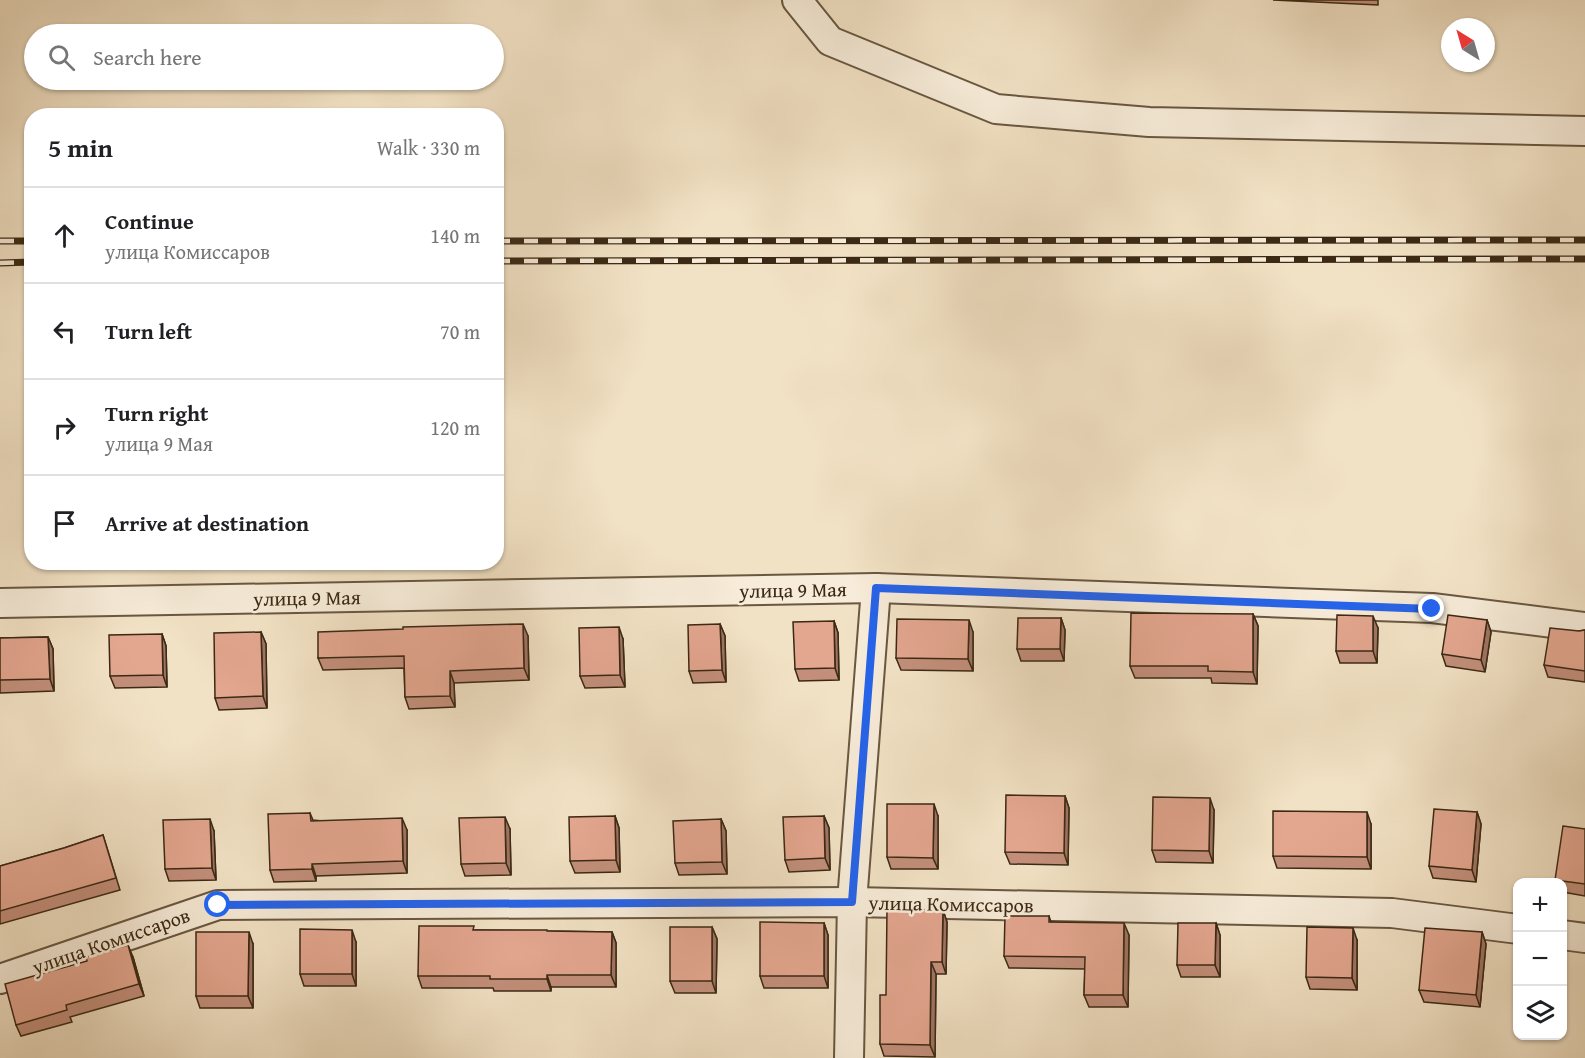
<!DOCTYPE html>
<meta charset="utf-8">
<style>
body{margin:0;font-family:"Gentium Book Plus",serif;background:#f6f6f6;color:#202124}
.controls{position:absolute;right:18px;bottom:18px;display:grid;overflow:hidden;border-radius:12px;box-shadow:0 2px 4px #0004}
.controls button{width:54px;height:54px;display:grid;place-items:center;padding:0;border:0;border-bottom:2px solid #e0e0e0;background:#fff;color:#202124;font:30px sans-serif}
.compass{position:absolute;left:1441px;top:18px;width:54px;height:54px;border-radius:50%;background:#fff;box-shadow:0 2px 4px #0004;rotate:323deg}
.stop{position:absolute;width:18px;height:18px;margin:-14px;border:4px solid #2563eb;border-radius:50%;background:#fff}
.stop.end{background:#2563eb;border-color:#fff;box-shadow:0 2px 6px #0008}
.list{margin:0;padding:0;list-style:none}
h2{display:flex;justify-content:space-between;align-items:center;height:78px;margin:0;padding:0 24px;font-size:26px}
h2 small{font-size:20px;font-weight:400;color:#757577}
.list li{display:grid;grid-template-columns:39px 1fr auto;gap:18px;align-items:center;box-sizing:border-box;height:96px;padding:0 24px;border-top:2px solid #e0e0e0}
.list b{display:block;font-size:22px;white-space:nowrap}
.list p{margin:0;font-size:20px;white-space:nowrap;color:#757577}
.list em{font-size:20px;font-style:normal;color:#757577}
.icon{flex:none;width:33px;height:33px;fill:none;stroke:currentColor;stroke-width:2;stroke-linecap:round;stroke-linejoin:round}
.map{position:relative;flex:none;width:1585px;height:1058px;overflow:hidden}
.search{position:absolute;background:#fff;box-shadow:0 2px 4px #0004;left:24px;top:24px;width:480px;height:66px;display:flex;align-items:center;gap:15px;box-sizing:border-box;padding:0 21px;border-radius:33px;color:#757577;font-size:22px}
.panel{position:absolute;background:#fff;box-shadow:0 2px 4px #0004;left:24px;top:108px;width:480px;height:462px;border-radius:24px}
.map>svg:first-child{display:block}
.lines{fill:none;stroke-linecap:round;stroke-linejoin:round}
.minor-casing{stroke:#695740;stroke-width:32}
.minor{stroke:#f7ecd9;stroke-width:28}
.rail-casing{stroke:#3b2914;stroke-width:7}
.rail{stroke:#f7ecd9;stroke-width:4.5;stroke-dasharray:14;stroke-linecap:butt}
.wall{fill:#c38f7b;stroke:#3b2914;stroke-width:1.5}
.shaded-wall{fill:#9f7464;stroke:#3b2914;stroke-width:1.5}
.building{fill:#e3a68f;stroke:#3b2914;stroke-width:1.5}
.route{stroke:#2563eb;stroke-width:8}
.labels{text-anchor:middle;stroke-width:5;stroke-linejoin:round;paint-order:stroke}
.street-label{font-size:20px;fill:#3b2914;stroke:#f7ecd9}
</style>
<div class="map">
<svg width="1585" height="1058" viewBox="0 0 1585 1058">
<rect width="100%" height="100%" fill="#f2e2c5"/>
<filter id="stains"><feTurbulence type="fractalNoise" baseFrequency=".00333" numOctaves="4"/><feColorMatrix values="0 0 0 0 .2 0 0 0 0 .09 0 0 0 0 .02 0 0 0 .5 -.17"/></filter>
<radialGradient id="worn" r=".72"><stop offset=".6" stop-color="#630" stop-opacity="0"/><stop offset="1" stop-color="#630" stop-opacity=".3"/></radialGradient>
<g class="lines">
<g class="minor-casing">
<g id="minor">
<path d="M797 0 830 41 996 109 1149 122 1585 131"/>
<path d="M0 603 876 588 1432 608 1585 627"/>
<path d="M1562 935 1585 938"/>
<path d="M0 979 218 905 852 902 1392 913 1518 929"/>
<path d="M849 1058 852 902 876 588"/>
</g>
</g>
<use href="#minor" class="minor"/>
<g class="rail-casing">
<g id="rail">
<path d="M0 241H32"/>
<path d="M496 241 1585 240"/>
<path d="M496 261 1585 259"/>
<path d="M0 263 32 262"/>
</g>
</g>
<use href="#rail" class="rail"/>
</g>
<g class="wall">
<path d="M1273 0H1378V5Z"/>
<path d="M1253 614 1258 626 1257 684 1212 683 1211 678H1135L1130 666Z"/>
<path d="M1061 618 1065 630 1064 661H1021L1017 649Z"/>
<path d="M1487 620 1491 632 1485 672 1446 666 1442 654Z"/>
<path d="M834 621 838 633 839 680 799 681 795 669Z"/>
<path d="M720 624 725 636 726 682 693 683 689 671Z"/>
<path d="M1378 628 1377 663H1340L1336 651Z"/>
<path d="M1585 630V682L1548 677 1544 665 1579 631Z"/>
<path d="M261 632 266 644 267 708 219 710 215 698Z"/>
<path d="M973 632V671L901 670 896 658Z"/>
<path d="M162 634 166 646 167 687 115 688 110 676Z"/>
<path d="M528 636 529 680 454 683 455 707 409 709 405 697 404 668 323 670 318 658Z"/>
<path d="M48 637 53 649 54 691 0 693V638Z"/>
<path d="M623 639 625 687 585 688 580 676Z"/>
<path d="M1065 796 1069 808 1068 865 1010 864 1005 852Z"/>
<path d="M1214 810 1213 863 1156 862 1152 850Z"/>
<path d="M1477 812 1481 824 1476 882 1433 878 1429 866Z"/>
<path d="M310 813 313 820 407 830V873L316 876V881L274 882 270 870Z"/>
<path d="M615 816 619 828 620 872 575 873 570 861Z"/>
<path d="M824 816 829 828 830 870 789 872 785 860Z"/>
<path d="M938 816V869H891L887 857Z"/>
<path d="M721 819 726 831 727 874 679 875 675 863Z"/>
<path d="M1371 824V869L1277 868 1273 856Z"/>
<path d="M510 829 511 875 465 876 461 864Z"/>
<path d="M1585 829V896L1563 892V882H1556L1555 880Z"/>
<path d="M214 831 216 880 169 881 165 869Z"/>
<path d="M103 835 120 890 0 924V866L64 848Z"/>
<path d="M943 910 947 922 946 974H936L935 1057 884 1056 880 1044 886 995Z"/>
<path d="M1049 916 1051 922 1129 935 1128 1007H1089L1084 995 1085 969 1009 968 1004 956Z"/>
<path d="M824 923 828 935V988H764L760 976Z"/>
<path d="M1216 923 1220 935V977H1181L1177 965Z"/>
<path d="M712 927 717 939 716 993H675L670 981Z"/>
<path d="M475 930 547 931 612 932 616 943V987H551V991H494L493 988H422L418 976Z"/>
<path d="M1482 932 1486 944 1480 1007 1424 1002 1419 990Z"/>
<path d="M1357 940V990L1310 989 1306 977Z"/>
<path d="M356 942V986H304L300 974Z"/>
<path d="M253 944V1008H200L196 996Z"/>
<path d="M133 957 144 996 70 1017 72 1022 21 1036 16 1025Z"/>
</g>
<g class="shaded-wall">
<path d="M1253 614 1258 626 1257 684 1253 672Z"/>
<path d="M1373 616 1378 628 1377 663 1373 651Z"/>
<path d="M1061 618 1065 630 1064 661 1060 649Z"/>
<path d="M969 620 973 632V671L968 659Z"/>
<path d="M1487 620 1491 632 1485 672 1481 660Z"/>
<path d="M834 621 838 633 839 680 835 668Z"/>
<path d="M523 624 528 636 529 680 524 668Z"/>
<path d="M720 624 725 636 726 682 722 670Z"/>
<path d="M619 627 623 639 625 687 620 675Z"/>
<path d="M261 632 266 644 267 708 263 696Z"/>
<path d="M162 634 166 646 167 687 163 675Z"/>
<path d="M48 637 53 649 54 691 50 679Z"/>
<path d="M450 671 454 683 455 707 450 696Z"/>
<path d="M1065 796 1069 808 1068 865 1064 853Z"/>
<path d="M1210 798 1214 810 1213 863 1209 851Z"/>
<path d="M934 804 938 816V869L933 858Z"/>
<path d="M1367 812 1371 824V869L1367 857Z"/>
<path d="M1477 812 1481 824 1476 882 1472 870Z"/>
<path d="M615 816 619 828 620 872 616 860Z"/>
<path d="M824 816 829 828 830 870 825 858Z"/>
<path d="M505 817 510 829 511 875 506 863Z"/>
<path d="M402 818 407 830V873L403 861Z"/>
<path d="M210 819 214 831 216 880 212 868Z"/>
<path d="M721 819 726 831 727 874 722 862Z"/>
<path d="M312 864 316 876V881L312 869Z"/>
<path d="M943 910 947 922 946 974 942 962Z"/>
<path d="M824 923 828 935V988L824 976Z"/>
<path d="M1124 923 1129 935 1128 1007 1123 995Z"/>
<path d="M1216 923 1220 935V977L1215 965Z"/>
<path d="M712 927 717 939 716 993 712 981Z"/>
<path d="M1353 928 1357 940V990L1352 978Z"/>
<path d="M352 930 356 942V986L352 974Z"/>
<path d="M249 932 253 944V1008L248 996Z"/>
<path d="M612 932 616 943V987L611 975Z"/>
<path d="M1482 932 1486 944 1480 1007 1476 995Z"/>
<path d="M128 945 133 957 144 996 139 984Z"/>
<path d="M1563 953 1565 961 1563 994Z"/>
<path d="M931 962 936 974 935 1057 930 1045Z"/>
<path d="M547 975 551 987V991L547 979Z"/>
</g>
<g class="building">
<path d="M1131 613 1253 614V672L1208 671V666H1130Z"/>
<path d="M1337 615 1373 616V651H1336Z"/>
<path d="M1448 615 1487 620 1481 660 1442 654Z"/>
<path d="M1018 618H1061L1060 649H1017Z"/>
<path d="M897 619 969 620 968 659 896 658Z"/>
<path d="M834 621 835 668 795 669 793 622Z"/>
<path d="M523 624 524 668 450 671V696L405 697 404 656 318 658V632L403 629V627Z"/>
<path d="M720 624 722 670 689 671 688 625Z"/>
<path d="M619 627 620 675 580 676 579 628Z"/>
<path d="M1550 628 1579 631 1585 630V671L1544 665Z"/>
<path d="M261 632 263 696 215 698 214 633Z"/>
<path d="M162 634 163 675 110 676 109 635Z"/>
<path d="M48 637 50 679 0 680V638Z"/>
<path d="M1006 795 1065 796 1064 853 1005 852Z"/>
<path d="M1153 797 1210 798 1209 851 1152 850Z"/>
<path d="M887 804H934L933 858 887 857Z"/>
<path d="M1434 809 1477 812 1472 870 1429 866Z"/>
<path d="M1273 811 1367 812V857L1273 856Z"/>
<path d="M310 813 311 821 402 818 403 861 312 864V869L270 870 268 814Z"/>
<path d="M615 816 616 860 570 861 569 817Z"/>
<path d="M824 816 825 858 785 860 783 817Z"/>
<path d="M505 817 506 863 461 864 459 818Z"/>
<path d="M210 819 212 868 165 869 163 820Z"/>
<path d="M721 819 722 862 675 863 673 821Z"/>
<path d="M1563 826 1585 829V884L1555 880Z"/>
<path d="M103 835 116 878 0 911V866L64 848Z"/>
<path d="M887 909 943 910 942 962H931L930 1045 880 1044V995H886Z"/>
<path d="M1005 916H1049V922L1124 923 1123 995H1084L1085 957 1004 956Z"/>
<path d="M760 922 824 923V976H760Z"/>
<path d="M1178 923H1216L1215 965H1177Z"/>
<path d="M419 926H474L473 930H547V931L612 932 611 975H547V979H490V976H418Z"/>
<rect x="670" y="927" width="42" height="54"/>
<path d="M1307 927 1353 928 1352 978 1306 977Z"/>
<path d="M1425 928 1482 932 1476 995 1419 990Z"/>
<path d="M300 929 352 930V974H300Z"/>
<path d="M196 932H249L248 996H196Z"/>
<path d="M128 945 139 984 66 1005 67 1010 16 1025 5 984 87 961 86 957Z"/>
</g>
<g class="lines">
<path class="route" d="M218 905 852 902 876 588 1432 609"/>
</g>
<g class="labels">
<g class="street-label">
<text transform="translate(793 590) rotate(-1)" y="7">улица 9 Мая</text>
<text transform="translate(307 598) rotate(-1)" y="7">улица 9 Мая</text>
<text transform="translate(951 904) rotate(1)" y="7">улица Комиссаров</text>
<text transform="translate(111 941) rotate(-19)" y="7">улица Комиссаров</text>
</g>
</g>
<rect width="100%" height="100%" filter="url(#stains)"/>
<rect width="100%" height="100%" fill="url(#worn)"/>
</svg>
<div class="controls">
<button>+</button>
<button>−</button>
<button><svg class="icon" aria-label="layers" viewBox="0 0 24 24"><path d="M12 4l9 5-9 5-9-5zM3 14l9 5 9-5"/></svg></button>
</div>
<svg class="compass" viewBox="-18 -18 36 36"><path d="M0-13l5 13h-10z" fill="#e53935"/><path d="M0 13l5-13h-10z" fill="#757577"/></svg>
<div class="stop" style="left:218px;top:905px"></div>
<div class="stop end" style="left:1432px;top:609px"></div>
<div class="search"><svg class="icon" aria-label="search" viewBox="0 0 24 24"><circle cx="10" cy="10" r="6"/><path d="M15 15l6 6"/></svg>Search here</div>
<section class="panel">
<h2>5 min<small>Walk · 330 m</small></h2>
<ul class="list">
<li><svg class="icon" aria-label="ahead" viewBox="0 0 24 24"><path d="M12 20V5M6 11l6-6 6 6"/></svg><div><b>Continue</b><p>улица Комиссаров</p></div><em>140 m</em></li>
<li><svg class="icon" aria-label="left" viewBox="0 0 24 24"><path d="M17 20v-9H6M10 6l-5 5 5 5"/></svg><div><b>Turn left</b></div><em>70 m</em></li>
<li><svg class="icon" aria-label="right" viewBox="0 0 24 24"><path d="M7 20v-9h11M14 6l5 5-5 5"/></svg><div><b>Turn right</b><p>улица 9 Мая</p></div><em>120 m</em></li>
<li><svg class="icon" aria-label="arrive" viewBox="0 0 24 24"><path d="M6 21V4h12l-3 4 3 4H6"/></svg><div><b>Arrive at destination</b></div></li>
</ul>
</section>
</div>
